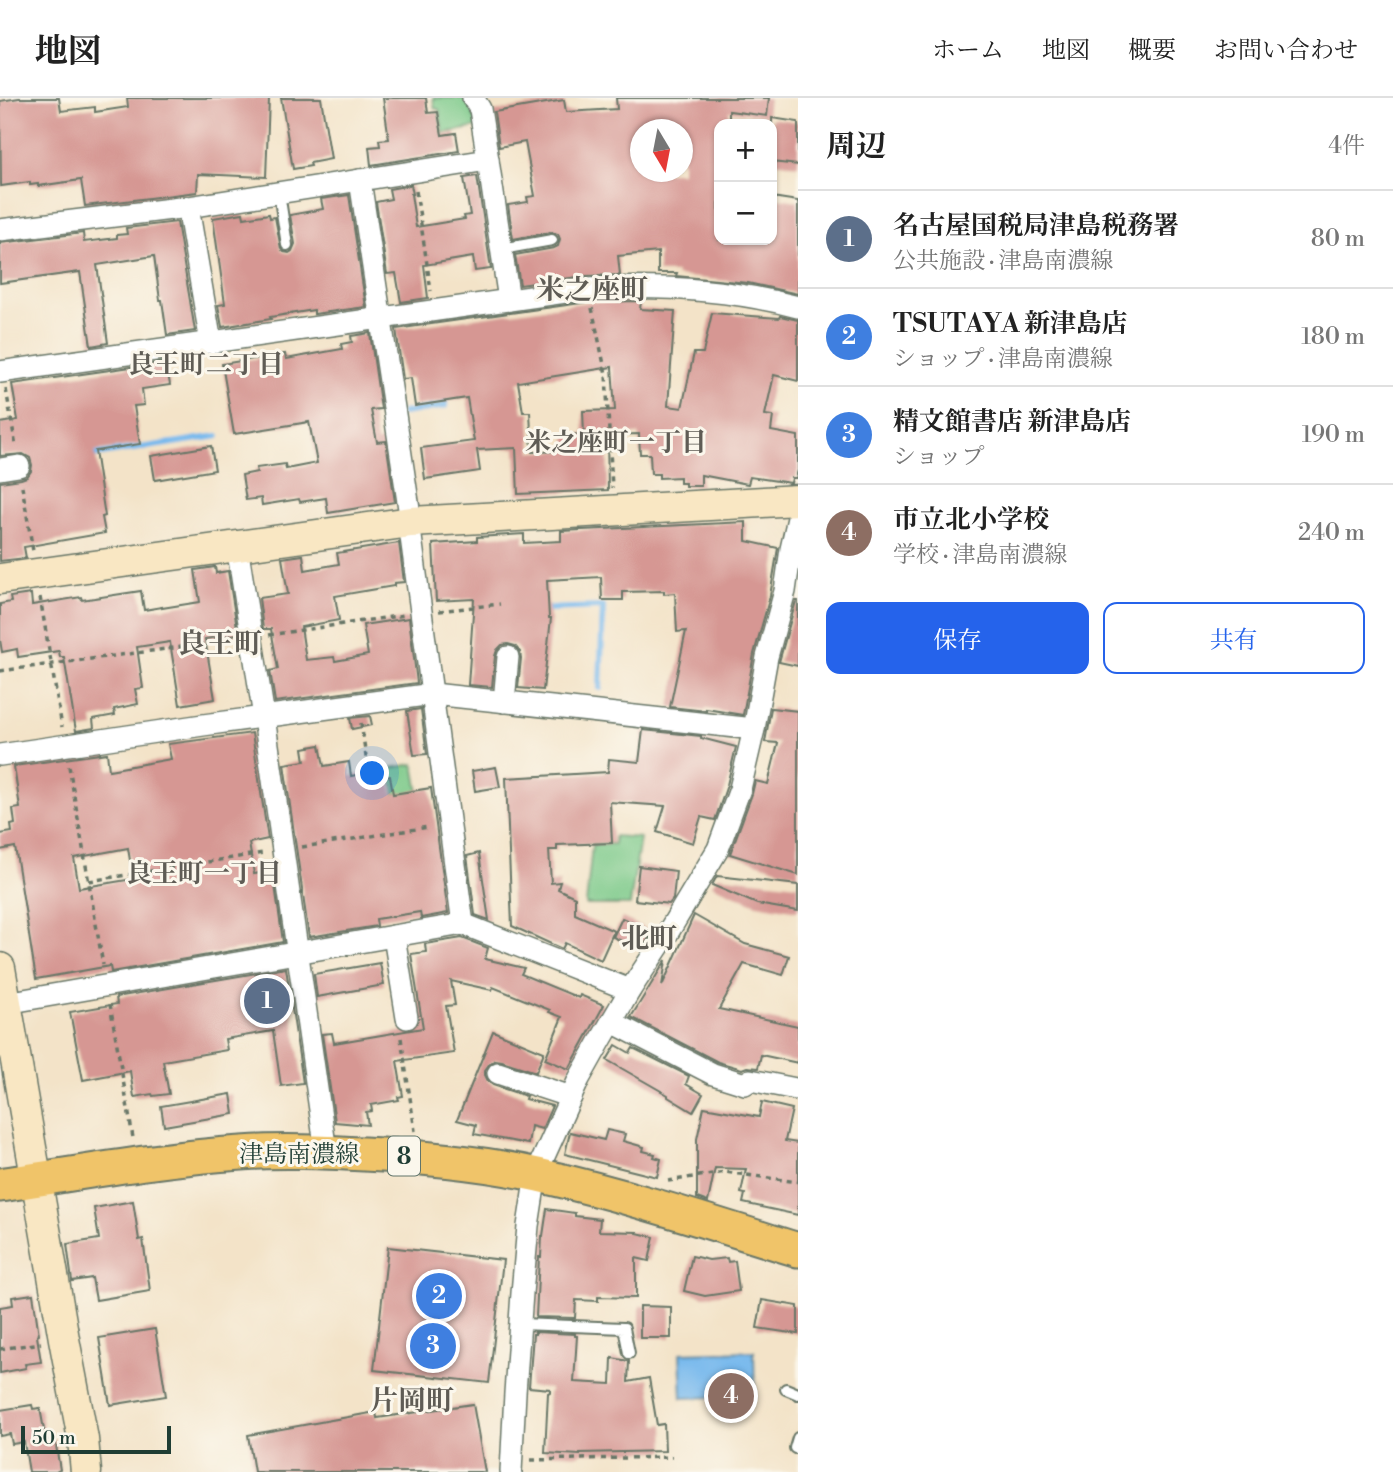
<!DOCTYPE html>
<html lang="ja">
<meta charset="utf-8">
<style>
body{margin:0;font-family:"Libre Bodoni","Noto Serif JP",serif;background:#f2f2f2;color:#222}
.controls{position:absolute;right:21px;top:21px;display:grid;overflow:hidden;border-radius:14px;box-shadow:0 2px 5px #0004}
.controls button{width:63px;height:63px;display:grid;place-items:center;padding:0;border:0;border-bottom:2px solid #e0e0e0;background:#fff;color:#222;font:35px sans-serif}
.compass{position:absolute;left:630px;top:21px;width:63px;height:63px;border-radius:50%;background:#fff;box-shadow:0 2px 5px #0004;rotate:170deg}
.scale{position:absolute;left:21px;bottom:18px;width:150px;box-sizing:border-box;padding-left:7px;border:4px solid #1f3d34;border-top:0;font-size:19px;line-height:24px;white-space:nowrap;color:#1f3d34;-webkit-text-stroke:5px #fbf7ec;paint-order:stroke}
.you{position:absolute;left:373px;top:676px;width:24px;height:24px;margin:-18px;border:5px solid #fff;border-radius:50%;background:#1a73e8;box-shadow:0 0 0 10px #1a73e833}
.badge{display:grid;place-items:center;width:46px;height:46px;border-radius:50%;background:#2563eb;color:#fff;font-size:23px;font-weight:700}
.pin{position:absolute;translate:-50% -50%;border:4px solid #fff;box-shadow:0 2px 7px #0006}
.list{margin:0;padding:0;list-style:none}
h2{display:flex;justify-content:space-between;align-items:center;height:91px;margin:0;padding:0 28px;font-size:30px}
h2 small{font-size:23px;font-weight:400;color:#767676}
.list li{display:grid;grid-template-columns:46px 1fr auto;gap:21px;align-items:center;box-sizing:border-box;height:98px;padding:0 28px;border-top:2px solid #e0e0e0}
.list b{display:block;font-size:26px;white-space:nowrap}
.list p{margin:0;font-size:23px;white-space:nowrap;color:#767676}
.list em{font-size:23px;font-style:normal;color:#767676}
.actions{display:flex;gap:14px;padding:21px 28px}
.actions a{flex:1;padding:16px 0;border:2px solid #2563eb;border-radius:14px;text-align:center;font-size:24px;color:#2563eb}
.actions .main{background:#2563eb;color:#fff}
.map{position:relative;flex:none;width:798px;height:1374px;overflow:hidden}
header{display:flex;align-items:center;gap:42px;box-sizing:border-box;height:98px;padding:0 35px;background:#fff;border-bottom:2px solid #e0e0e0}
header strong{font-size:33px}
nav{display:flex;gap:38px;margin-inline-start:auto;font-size:24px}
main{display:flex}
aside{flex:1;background:#fff}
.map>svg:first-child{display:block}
.green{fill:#7bc989;stroke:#4d835e;stroke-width:2}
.water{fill:#78b9ed;stroke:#4c7b90;stroke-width:2}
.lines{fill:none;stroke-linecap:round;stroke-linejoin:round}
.stream{stroke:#78b9ed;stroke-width:6}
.building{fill:#d69793;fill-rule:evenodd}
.lane-casing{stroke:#697768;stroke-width:14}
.street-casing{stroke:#697768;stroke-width:24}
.secondary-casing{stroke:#697768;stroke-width:33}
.primary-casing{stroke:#697768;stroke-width:37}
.path{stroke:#697768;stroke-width:3.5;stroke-dasharray:5 5;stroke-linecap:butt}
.lane{stroke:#fff;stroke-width:10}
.street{stroke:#fff;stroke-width:21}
.secondary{stroke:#f9e7c3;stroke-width:30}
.primary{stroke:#f0c469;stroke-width:33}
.labels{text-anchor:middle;stroke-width:6;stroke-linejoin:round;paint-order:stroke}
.shield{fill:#fbf7ec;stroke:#61756b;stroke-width:2}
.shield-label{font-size:23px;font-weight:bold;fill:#1f3d34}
.street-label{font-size:24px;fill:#1f3d34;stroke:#fbf7ec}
.neighbourhood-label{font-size:26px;font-weight:bold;fill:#5f5c55;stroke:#fbf7ec}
.quarter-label{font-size:28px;font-weight:bold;fill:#5f5c55;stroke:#fbf7ec}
</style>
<header>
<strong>地図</strong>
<nav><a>ホーム</a><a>地図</a><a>概要</a><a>お問い合わせ</a></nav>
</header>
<main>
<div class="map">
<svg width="798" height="1374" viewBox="0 0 798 1374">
<rect width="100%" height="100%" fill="#fbf7ec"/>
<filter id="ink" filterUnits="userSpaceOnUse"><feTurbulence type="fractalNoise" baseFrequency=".0143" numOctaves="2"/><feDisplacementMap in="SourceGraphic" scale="14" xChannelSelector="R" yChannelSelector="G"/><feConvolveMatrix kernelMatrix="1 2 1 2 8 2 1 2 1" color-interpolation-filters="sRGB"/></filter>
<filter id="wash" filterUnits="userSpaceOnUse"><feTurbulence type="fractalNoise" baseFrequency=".00686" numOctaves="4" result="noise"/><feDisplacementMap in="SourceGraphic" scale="28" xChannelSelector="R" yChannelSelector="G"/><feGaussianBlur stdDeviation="1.57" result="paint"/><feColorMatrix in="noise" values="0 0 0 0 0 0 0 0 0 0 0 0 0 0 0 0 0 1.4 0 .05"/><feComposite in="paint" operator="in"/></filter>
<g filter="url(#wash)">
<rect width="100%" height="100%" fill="#f3e3c8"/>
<g class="green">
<path d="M433 0H467L478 29 443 35 439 11H435Z"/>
<path d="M414 666 422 712 400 727 391 670Z"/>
<path d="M614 738 640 740 630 807H586L592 747 614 746Z"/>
</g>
<path class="water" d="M754 1253 755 1298 682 1300 680 1255Z"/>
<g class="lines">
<g class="stream">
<path d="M403 315 445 308V297"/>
<path d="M88 358 218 338"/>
<path d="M543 511 603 509 600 590"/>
</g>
</g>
<g id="blocks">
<g class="building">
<path d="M19 0H59L61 13 95 9V14L128 9 127 0H269L266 79 198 76 197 94 85 108 81 82 38 88V86L30 87V84L1 88 0 3Z"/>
<path d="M281 0H321L331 61 310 65 311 68 293 71Z"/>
<path d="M383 0H426L428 15 438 14 442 37 456 35 459 53 371 67 369 49 380 48 379 42 389 41Z"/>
<path d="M616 0H769L767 18 729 13V26H719V142H772V99L798 103V196L748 185 676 178 677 175H658V154L618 158 620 177 585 178 520 187 515 157 554 150 558 148 560 141 558 136 551 134 513 141 508 107 528 104 527 99 535 98 525 44 499 49 494 14 564 2 566 14 617 11ZM640 32H682V74H640Z"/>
<path d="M772 20 798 24V67L772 64Z"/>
<path d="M477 78 491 171 475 173 473 159 424 167 428 200 401 204 396 175 387 176 376 104 391 101 389 91 411 87 413 96H411L416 129 465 121 464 118 470 117 464 80Z"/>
<path d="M349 97 366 209 314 216V212L270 219 271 221 222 229 218 207 225 206 213 120 243 115 244 120 269 116 270 120 275 119 281 151 284 154 289 155 292 153 295 146 290 117 323 111 321 101Z"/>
<path d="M177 124 195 233 167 237 162 202H160L154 158 97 167 108 245 91 248 80 174 0 185V145L83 135 84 144 117 140V137L127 136 126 130Z"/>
<path d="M641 203 640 211 675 213 668 308 682 310 694 255H703L712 215 779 220 780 218 798 222V283L774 277 765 317 773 318 771 333 798 338V372L796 380H792L791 385 750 379 748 386 701 377V388H685V385H680V379L659 380V376H651L650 356H640L639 336 607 337 608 392 518 396 516 350 477 352 480 373 425 381 421 350 474 343 467 300 415 308 411 280 403 281 396 231 588 204ZM612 269 615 312 583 313 584 336 566 337 567 353 532 354 530 314H523L518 284Z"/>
<path d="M370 235 381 311 371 312 377 344 386 343 395 404 328 415 326 400 300 404 299 401 262 407 261 400 246 402 242 377 257 374 256 370 285 366 286 371 317 365 309 324 234 336 222 266 285 256 286 261 342 251 341 246 352 244 351 238Z"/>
<path d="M166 264 170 287 142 291 144 307 134 308 140 346 95 353 105 418 102 419 105 435 24 449 26 460 0 463V384L21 381 27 379 31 373 32 367 30 360 23 356 0 358V325L18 322 12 286Z"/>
<path d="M211 348 215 372 155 382 151 358Z"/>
<path d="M746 424V443L778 450 770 498 754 556 743 617 706 611V613L670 609 686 533 677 534 675 495 664 496V493L623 494V502H602L601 479 547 482 549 520H551L543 592 518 590 521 560 520 554 515 548 508 546 502 547 497 552 495 558 492 589 468 587 474 501 436 503 433 446 477 443V439L524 436V445L561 443V433Z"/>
<path d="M399 445 404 484 394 485V488L335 498 339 522 301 529 306 562 334 559 335 563 368 557 363 527 409 520 417 585 275 604 270 573 278 571 271 531H263L259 500 288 496 282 460 303 457 305 472 339 466 337 455Z"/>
<path d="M215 469 216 475 228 473 238 536 205 541 215 601 180 607 170 544 137 549 143 590 135 591 138 606 114 611 115 617 93 621 94 630 76 633 64 559H60L59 553 18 559 17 551 2 554 0 542V506L11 504 10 499 31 496 32 507 81 499 82 502 141 493 144 512 162 509V510L200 504 195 472Z"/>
<path d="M796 503H798V568L779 564Z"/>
<path d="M771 610 798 613V777L730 756 752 696 755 683 768 686 778 645 765 644Z"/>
<path d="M421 611 427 656 414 657 407 613Z"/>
<path d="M370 618 372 627 352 631 350 620Z"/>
<path d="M643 632 701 638V640L736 649 727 687 715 722 701 719 693 745 657 734 665 708 610 704 612 745 557 747V752H549L551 785 560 784 558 791 575 799V816L614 833 601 862 565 845 562 851 512 828 506 680 608 674 609 661 639 664Z"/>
<path d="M252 635 268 741 249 745 254 776 273 773 283 844 111 874 110 868 36 881 15 749 0 752V736L12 734 11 727 15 726 13 711 20 710 14 668 107 655 109 672 171 661 168 646ZM128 750 133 781 79 790 74 760Z"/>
<path d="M320 647 324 668 349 664 351 678 378 673 379 679 390 678 393 696 431 690 448 815 421 820 420 814 376 821 377 828 309 839 284 666 305 663 303 650Z"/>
<path d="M496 669 500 689 475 693 472 673Z"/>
<path d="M479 755 489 822 475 817 467 758Z"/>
<path d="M639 768 676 773 673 801 669 806 635 802Z"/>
<path d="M717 778 798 787V813L757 806 712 787Z"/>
<path d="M694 817 745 846 789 858 783 877 744 866 719 911 798 928V965L761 957 758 970 747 969 742 971 718 964 631 919 666 862 662 888Z"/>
<path d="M622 820 653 834 641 852 613 839Z"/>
<path d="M462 840 488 850 485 861 524 870 521 876 579 900 580 897 604 907 569 971 545 961 562 919 549 914 550 912 493 889 492 892 451 883 455 907 446 908 454 955 397 963 403 998 398 999 399 1002 371 1007 372 1013 366 1014 368 1027 335 1024 322 936 332 935 334 945 423 930 411 856 426 854 425 846Z"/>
<path d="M380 865 384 887 317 899 314 876Z"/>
<path d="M286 870 303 985 281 988 273 933 225 941 227 952 163 963 169 996 153 998 152 996 134 999 130 973 83 982 70 914 117 906 116 899Z"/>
<path d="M493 933 544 954 536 974 502 963 496 962 490 965 485 972V977L488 983 493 987 526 998 525 1001 552 1008 542 1031 531 1028 528 1046 474 1036 476 1027 457 1022Z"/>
<path d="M616 947 630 955 633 950 689 978 686 986 703 996 693 1014 668 999V997L607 962Z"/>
<path d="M231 996 234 1016 164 1028 161 1008Z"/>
<path d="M762 1004 792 1011 785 1043 798 1045V1117L743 1105 745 1096 741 1095 746 1071 715 1070 708 1104 697 1100V1041L704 1009 759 1019Z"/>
<path d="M607 1032 625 1036 623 1043 644 1049 643 1053 655 1056 654 1059 661 1061 657 1079 565 1056 570 1034 604 1042Z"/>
<path d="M133 1103 139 1142 143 1141 150 1193 96 1202 92 1180 72 1183 67 1146 99 1141 94 1110Z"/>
<path d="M547 1111 575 1115V1118L600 1121 599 1133 637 1134V1135L654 1139 649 1163 636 1160V1200L598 1199V1203L576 1202 575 1220 536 1219 539 1159H541L542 1138H543Z"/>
<path d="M388 1149 503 1162 489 1285 374 1272Z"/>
<path d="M692 1158 709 1162 727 1160 728 1164 735 1163 739 1193 705 1198 684 1193Z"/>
<path d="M33 1196 39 1237 37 1238 41 1264 25 1266 26 1270 0 1275V1209L13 1207 12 1199Z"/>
<path d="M762 1202 798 1208V1236L757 1230Z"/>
<path d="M640 1208 671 1209V1240H640Z"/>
<path d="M155 1231 166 1298 110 1307 99 1240Z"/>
<path d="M535 1234 575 1236V1238H577L574 1284 611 1286 612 1260 629 1263 628 1284 649 1280 657 1327 664 1326 665 1353 580 1355V1357L545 1355 548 1295 550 1294V1291L529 1289 533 1236H535Z"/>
<path d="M473 1306 485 1374H254L248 1337 376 1314 377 1320Z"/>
<path d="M32 1307 33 1311 40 1310 46 1343 55 1341 60 1372 56 1374H29L24 1344 12 1346 10 1336 0 1338V1312Z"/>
</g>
</g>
</g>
<g filter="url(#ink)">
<use href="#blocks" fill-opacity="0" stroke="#697768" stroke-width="2"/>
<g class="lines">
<g class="lane-casing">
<g id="lane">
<path d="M279 95 287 147"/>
<path d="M502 151 552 142"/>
<path d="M520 1226 624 1230 629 1255"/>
<path d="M786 1291 798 1296"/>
<path d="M795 1350 798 1340"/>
</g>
</g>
<g class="street-casing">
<g id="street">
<path d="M488 62 509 202"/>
<path d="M360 82 411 424"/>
<path d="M188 109 211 245"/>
<path d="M0 132 188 109 488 62 480 11 473 0"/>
<path d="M0 274 587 191C658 187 729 191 798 209"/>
<path d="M0 371 19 368"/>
<path d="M409 424 463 826"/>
<path d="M237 448 264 619 326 1054"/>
<path d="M504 604 508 559"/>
<path d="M0 657 203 627 433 596 754 631"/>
<path d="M394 838 407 920"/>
<path d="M6 905 463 826 630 892"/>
<path d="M612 924 713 976 745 986 750 982 796 991"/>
<path d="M498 975 571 999"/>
<path d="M511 1374 515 1295 522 1195 528 1128 536 1076 579 981 602 940 630 892 667 836 718 751 740 691 754 631 767 559 785 493 791 451 798 420"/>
</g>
</g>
<g class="secondary-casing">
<g id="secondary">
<path d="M0 481 411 424 798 402"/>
<path d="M0 870 64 1241 83 1341 86 1374"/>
</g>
</g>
<g class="primary-casing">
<path id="primary" d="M0 1087C81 1075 161 1060 242 1055 283 1052 324 1054 364 1056 422 1059 481 1064 538 1077 626 1097 712 1125 798 1152"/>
</g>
<g class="path">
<path d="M416 93 431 193"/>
<path d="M592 210 606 276 612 390"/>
<path d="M6 291 16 349"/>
<path d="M22 388 33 453"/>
<path d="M40 499 62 629"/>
<path d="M439 513 500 506"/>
<path d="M269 537 404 517"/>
<path d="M0 573 234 542"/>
<path d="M361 625 368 672"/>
<path d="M69 668 103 867"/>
<path d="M302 749 429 729"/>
<path d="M89 783 263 755"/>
<path d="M110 906 133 1040"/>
<path d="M401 940 415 1033"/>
<path d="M668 1083 725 1074 798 1084"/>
<path d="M0 1251 41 1245"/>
<path d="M531 1362 672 1359"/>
</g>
<use href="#lane" class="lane"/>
<use href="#street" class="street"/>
<use href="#secondary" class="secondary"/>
<use href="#primary" class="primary"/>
</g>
</g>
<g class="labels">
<rect class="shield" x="388" y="1038.5" width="32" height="39" rx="5"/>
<g class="shield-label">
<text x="404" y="1066">8</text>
</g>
<g class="street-label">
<text x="299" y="1064">津島南濃線</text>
</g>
<g class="neighbourhood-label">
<text x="206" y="275">良王町二丁目</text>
<text x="616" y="353">米之座町一丁目</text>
<text x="204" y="784">良王町一丁目</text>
</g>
<g class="quarter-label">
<text x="592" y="201">米之座町</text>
<text x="220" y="555">良王町</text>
<text x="649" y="850">北町</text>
<text x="412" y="1312">片岡町</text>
</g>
</g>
</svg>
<div class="controls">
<button>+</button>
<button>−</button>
</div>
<svg class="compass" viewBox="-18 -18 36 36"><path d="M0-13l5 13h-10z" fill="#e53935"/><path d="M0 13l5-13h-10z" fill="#767676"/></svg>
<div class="scale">50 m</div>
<div class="you"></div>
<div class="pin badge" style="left:267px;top:903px;background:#5c6f8a">1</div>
<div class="pin badge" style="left:439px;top:1198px;background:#3f7fe0">2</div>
<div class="pin badge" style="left:433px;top:1248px;background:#3f7fe0">3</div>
<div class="pin badge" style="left:731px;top:1298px;background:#8d6e63">4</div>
</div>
<aside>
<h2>周辺<small>4件</small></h2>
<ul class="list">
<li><span class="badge" style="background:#5c6f8a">1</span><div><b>名古屋国税局津島税務署</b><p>公共施設 · 津島南濃線</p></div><em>80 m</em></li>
<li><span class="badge" style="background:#3f7fe0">2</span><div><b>TSUTAYA 新津島店</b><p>ショップ · 津島南濃線</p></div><em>180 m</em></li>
<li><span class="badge" style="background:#3f7fe0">3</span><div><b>精文館書店 新津島店</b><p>ショップ</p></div><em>190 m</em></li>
<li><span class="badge" style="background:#8d6e63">4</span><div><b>市立北小学校</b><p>学校 · 津島南濃線</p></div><em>240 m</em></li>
</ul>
<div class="actions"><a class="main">保存</a><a>共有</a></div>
</aside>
</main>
